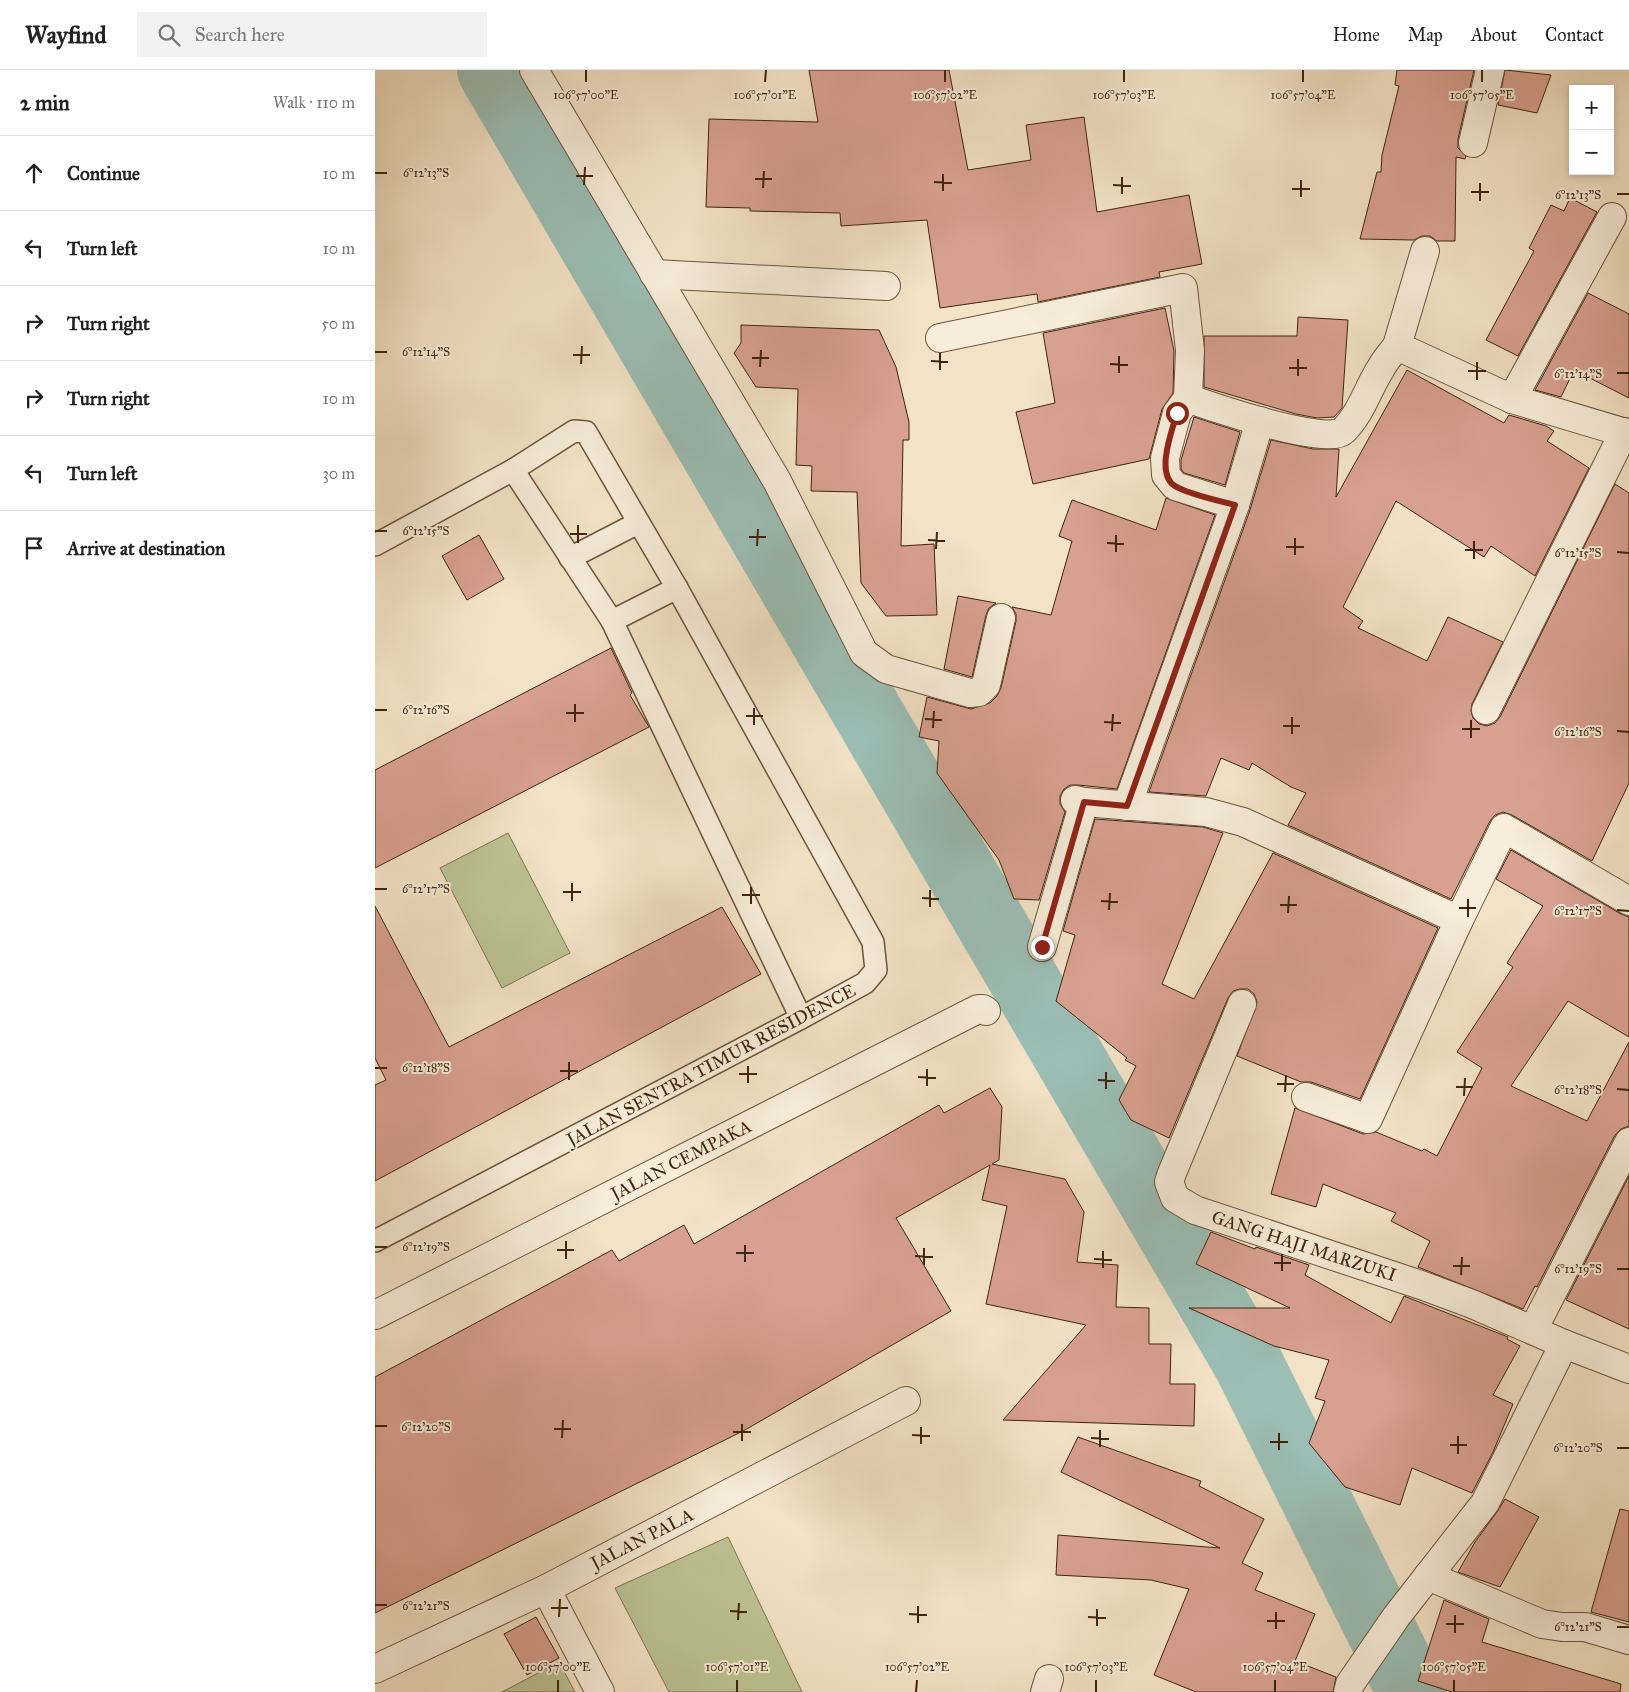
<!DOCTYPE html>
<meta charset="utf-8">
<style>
body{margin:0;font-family:"IM FELL Great Primer",serif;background:#f2f2f2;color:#222}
.controls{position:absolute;right:15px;top:15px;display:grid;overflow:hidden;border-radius:0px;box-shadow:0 2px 8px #0003}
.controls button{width:45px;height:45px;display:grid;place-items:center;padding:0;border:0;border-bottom:1px solid #e0e0e0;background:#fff;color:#222;font:25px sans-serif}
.stop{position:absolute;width:15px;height:15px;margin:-11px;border:4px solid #8f2418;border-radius:50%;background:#fff}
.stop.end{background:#8f2418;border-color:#fff;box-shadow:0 1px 5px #0008}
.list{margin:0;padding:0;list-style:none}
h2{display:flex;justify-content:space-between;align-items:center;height:65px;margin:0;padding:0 20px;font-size:21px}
h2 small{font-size:16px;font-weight:400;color:#767676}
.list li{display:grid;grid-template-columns:32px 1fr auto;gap:15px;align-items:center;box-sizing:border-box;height:75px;padding:0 20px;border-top:1px solid #e0e0e0}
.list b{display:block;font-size:19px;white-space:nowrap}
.list em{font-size:16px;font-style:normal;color:#767676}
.icon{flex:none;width:28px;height:28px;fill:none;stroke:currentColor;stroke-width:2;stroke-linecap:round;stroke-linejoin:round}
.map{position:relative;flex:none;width:1254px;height:1622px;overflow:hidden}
header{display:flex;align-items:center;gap:30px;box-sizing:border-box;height:70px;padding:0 25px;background:#fff;border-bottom:1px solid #e0e0e0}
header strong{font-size:24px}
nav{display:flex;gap:28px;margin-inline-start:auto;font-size:18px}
.search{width:350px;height:45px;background:#f2f2f2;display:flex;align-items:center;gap:12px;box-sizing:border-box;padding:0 18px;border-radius:0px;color:#767676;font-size:19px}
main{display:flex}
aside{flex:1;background:#fff}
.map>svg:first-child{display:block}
.pitch{fill:#bdc393;stroke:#7e744f}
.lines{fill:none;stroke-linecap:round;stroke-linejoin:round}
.river{stroke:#9bbeb5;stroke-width:70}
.building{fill:#d8a090;stroke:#40240b}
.service-casing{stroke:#6d543a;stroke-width:24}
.minor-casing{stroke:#6d543a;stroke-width:30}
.service{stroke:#f7edda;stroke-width:21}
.minor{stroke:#f7edda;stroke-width:28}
.route{stroke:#8f2418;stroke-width:6}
.ticks{fill:none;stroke:#40240b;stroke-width:2}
.labels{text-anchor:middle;stroke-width:4;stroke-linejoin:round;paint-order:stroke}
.street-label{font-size:18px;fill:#40240b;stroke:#f7edda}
.ticks-label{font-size:12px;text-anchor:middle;fill:#40240b;stroke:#f7edda;stroke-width:4;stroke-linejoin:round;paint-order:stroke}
</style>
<header>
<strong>Wayfind</strong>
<div class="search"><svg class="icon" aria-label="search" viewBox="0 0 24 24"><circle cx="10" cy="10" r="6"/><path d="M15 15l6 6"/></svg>Search here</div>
<nav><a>Home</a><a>Map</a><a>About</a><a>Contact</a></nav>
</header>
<main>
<aside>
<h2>2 min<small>Walk · 110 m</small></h2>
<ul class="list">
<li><svg class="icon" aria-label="ahead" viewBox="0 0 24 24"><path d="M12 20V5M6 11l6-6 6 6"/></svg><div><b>Continue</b></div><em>10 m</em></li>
<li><svg class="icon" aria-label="left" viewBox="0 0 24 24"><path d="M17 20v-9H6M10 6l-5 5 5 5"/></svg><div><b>Turn left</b></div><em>10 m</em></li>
<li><svg class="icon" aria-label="right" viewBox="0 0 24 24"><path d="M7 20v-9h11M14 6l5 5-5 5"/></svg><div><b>Turn right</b></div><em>50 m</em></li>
<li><svg class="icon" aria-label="right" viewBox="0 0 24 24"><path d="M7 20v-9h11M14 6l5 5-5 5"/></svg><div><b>Turn right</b></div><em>10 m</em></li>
<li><svg class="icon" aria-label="left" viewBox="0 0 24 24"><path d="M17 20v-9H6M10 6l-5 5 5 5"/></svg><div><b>Turn left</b></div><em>30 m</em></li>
<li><svg class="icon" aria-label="arrive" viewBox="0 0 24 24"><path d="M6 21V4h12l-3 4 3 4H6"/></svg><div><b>Arrive at destination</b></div></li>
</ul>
</aside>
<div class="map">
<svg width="1254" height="1622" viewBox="0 0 1254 1622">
<rect width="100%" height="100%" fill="#f3e3c6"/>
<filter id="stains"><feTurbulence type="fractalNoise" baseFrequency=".004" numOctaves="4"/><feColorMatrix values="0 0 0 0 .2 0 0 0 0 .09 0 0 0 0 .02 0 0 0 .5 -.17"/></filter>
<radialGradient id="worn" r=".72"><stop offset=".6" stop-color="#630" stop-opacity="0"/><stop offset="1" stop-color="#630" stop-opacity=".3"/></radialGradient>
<g class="pitch">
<path d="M133 763 195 883 127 918 65 798Z"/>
<path d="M353 1467 427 1622H294L240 1518Z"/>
<path d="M184 1592 200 1622H127Z"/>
</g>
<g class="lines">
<path class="river" d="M117 0 872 1291 1037 1622"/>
</g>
<g class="building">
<path d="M434 0H574L593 100 656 90 651 55 709 47 722 142 814 125 827 194 784 202 785 207 663 232 662 224 565 238 552 150 466 156 465 143 375 141V138L331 137 334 49 443 52Z"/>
<path d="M1022 0H1099L1083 69V78L1091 86 1090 89 1081 87 1080 171H1062L1055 166H1047L1039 170 985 169 1002 102H1006L1007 85 1024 16 1020 15Z"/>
<path d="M1130 0 1176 5 1162 43 1123 35Z"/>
<path d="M1195 128 1222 142 1143 286 1111 270 1159 181 1154 178 1176 135 1189 141Z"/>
<path d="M1213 223 1254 244V328L1199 300 1186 327 1160 320Z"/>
<path d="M790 238 799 281 798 323 787 339 774 389 658 414 641 342 680 333 668 263Z"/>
<path d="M923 247 973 250 967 338 959 347 942 348 921 344 829 317V266H922Z"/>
<path d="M366 255 504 260 521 297 534 352V370H528L526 476 559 474 562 545 511 546 486 513 482 422 436 421 437 396 421 395 423 319 381 317 359 283 366 273Z"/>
<path d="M1032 300 1129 353 1134 345 1171 356 1179 361 1172 371 1214 398 1160 506 1116 476 1109 487 1021 431 968 537 988 551 983 558 1052 591 1073 547 1128 572 1097 634 1096 641 1098 648 1104 654 1112 656 1120 653 1125 647 1240 414 1254 423V713L1217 791 1137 745 1128 742 1120 745 1115 751 1076 829 913 755 931 723 916 717 877 693 874 700 846 688 831 726 774 722 875 440 896 370 938 379H964L961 427Z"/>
<path d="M819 347 865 362 850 415 809 403 806 399V390Z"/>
<path d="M791 428 840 445 742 719 703 715H695L689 719 685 726V734L690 742 664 830 639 829 624 790 562 703 564 671 544 667 552 627 596 639 615 633 622 626 626 618 641 551V544L637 537 676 545 697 471 684 466 697 430 781 460Z"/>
<path d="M104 465 129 509 92 530 67 486Z"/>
<path d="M583 526 621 533 614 538 611 545 597 607 569 599Z"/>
<path d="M236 578 257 623 255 625 274 657 0 798V700Z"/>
<path d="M720 749 828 757 848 763 787 914 819 929 898 783 1063 858 985 1029 936 1012H926L862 986 882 932 879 924 873 919H865L858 921 853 928 794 1068 756 1050 744 1030 761 996 750 990 752 988 681 931 700 865 688 861Z"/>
<path d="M1136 780 1246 844 1254 847V967L1193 931 1136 1016 1212 1051 1254 972V1056L1246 1059 1240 1065 1162 1217 1160 1216 1148 1239 1043 1197 1055 1171 1016 1151 1021 1143 948 1114 941 1137 896 1124 920 1038 988 1064 1001 1062 1047 1081 1049 1079 1062 1086 1107 998 1082 982 1138 897 1132 893 1168 836 1121 809Z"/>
<path d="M0 836 74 977 347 837 386 904 0 1111V1015L11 1010 0 988Z"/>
<path d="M615 1018 627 1037 624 1090 617 1094 690 1109 709 1142 702 1192 743 1195 741 1237 774 1238V1274H796L795 1314H820L819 1356 628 1350 711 1255 611 1234 632 1136 607 1130 615 1095 521 1148 576 1241 370 1360 0 1543V1307L237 1180 244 1191 309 1155 319 1174 564 1035 569 1043Z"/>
<path d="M1254 1106V1259L1191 1230Z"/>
<path d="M836 1162 880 1179 881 1177 934 1195 930 1205 1016 1253 1029 1226 1133 1267 1132 1269 1145 1276 1118 1325 1138 1334 1118 1382 1097 1423 1037 1398 1025 1435 970 1417 934 1373 950 1331 940 1328 954 1290 899 1276 814 1238H915L821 1194Z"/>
<path d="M703 1367 826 1411 824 1416 889 1449 867 1493 888 1503 880 1520 940 1544 920 1591 961 1607 958 1622H821L779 1605 814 1519 776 1510 681 1505 683 1465 845 1478 686 1402Z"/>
<path d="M1130 1429 1164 1447 1125 1517 1083 1502 1100 1472 1122 1442Z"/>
<path d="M1245 1439 1254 1441V1552L1216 1542Z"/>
<path d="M1069 1530 1114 1549 1107 1572 1246 1614 1245 1622H1077L1043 1611Z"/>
<path d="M161 1547 184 1588 152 1605 129 1564Z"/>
</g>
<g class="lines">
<g class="service-casing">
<g id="service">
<path d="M0 475 138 400 237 551 426 948"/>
<path d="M195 488 263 453"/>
<path d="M237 551 302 518"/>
<path d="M0 1171 426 948 490 913 501 900 498 872 302 518 211 362 199 361 138 400"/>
</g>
</g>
<g class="minor-casing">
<g id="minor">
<path d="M159 0 402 411 489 583 511 599 595 623 604 622 611 615 626 548"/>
<path d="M1098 73 1115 0"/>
<path d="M1050 181 1022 276 1137 329 1254 364"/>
<path d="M279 204 511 216"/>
<path d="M565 268 808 218 815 280 813 328C835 337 953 376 968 361 986 344 993 318 1006 298 1010 290 1017 283 1022 276"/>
<path d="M813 328 802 343 790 388 791 405 800 416 860 435"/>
<path d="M1137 329 1237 147"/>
<path d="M1111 640 1249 362"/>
<path d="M700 730 709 732 831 742 868 752 1084 850"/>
<path d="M752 736 860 435 885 351"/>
<path d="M667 877 709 732"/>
<path d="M867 934 797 1103 794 1112 800 1128 820 1140 1046 1215 1097 1234 1189 1274 1254 1299"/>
<path d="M931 1027 993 1049 1084 850 1129 758 1254 831"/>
<path d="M0 1245 603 939H608L611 941"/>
<path d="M1158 1260 1254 1072"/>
<path d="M1053 1506 1167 1554 1187 1557H1210L1254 1570"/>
<path d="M171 1519 225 1622"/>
<path d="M0 1599 171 1519 531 1331"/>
<path d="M670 1622 674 1609"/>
<path d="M973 1622 975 1614 1021 1547 1110 1433 1189 1274"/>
</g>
</g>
<use href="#service" class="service"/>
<use href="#minor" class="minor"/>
</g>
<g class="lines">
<path class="route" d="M667 877 709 732 752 736 860 435C845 431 812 424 800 416 780 404 797 361 802 343"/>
</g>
<path class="ticks" d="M211 12V0M390 12 391 0M570 12V0M749 12V0M928 12V0M1107 12V0M0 103H12M201 106H218M380 109H397M559 112 577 113M209 115 210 97M738 115 756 116M388 118 389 101M917 119H935M568 121V104M1096 122H1114M747 124V107M1242 124H1254M926 127V110M1105 131V113M0 282H12M198 285H215M377 288H394M556 291 573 292M206 294 207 276M735 294 753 295M385 297 386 280M914 298H932M565 300V283M1093 301H1111M744 303V286M1242 303H1254M923 306V289M1102 310V292M0 461H12M195 464H212M374 467H391M553 470 570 471M203 473V455M732 473 749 474M382 476 383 459M911 477H929M561 479 562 462M1090 480H1108M741 482V465M1242 482 1254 483M920 485V468M1099 489V471M0 640H12M191 643H209M371 646H388M550 649 567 650M200 652V634M729 652 746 653M379 655V638M908 656H925M558 658 559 641M1087 659H1105M737 661 738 644M1242 661 1254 662M917 664V647M1096 668V650M0 819H12M188 822H206M367 825H385M547 828 564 829M197 831V813M726 831 743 832M376 834V817M905 835H922M555 837V820M1084 838H1101M734 840 735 823M1242 840 1254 841M913 843 914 826M1093 847V829M0 998H12M185 1001H203M364 1004H382M543 1007 561 1008M194 1010V992M723 1010 740 1011M373 1013V996M902 1014H919M552 1016V999M1081 1017H1098M731 1019V1002M1242 1019 1254 1020M910 1022 911 1005M1089 1026 1090 1008M0 1177H12M182 1180H199M361 1183H379M540 1186 558 1187M191 1189V1171M719 1189 737 1190M370 1192V1175M899 1193H916M549 1195V1178M1078 1196H1095M728 1198V1181M1242 1199H1254M907 1201V1184M1086 1205 1087 1187M0 1356H12M179 1359H196M358 1362H376M537 1365 555 1366M187 1368 188 1350M716 1368 734 1369M367 1371V1354M895 1372H913M546 1374V1357M1075 1375H1092M725 1377V1360M1242 1378H1254M904 1380V1363M1083 1384V1366M0 1535H12M176 1538H193M355 1541 372 1542M534 1544 552 1545M184 1547 185 1529M713 1547 731 1548M363 1550 364 1533M892 1551H910M543 1553V1536M1071 1554H1089M722 1556V1539M1242 1557H1254M901 1559V1542M1080 1563V1545M183 1622V1610M362 1622V1610M541 1622 542 1610M721 1622V1610M900 1622V1610M1079 1622V1610"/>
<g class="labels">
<g class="street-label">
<text transform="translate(336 995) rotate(-28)" y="6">JALAN SENTRA TIMUR RESIDENCE</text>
<text transform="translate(306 1090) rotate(-27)" y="6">JALAN CEMPAKA</text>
<text transform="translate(929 1176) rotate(18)" y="6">GANG HAJI MARZUKI</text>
<text transform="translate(267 1469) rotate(-27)" y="6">JALAN PALA</text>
</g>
</g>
<g class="ticks-label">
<text x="211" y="29">106°57'00"E</text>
<text x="390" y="29">106°57'01"E</text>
<text x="570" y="29">106°57'02"E</text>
<text x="749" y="29">106°57'03"E</text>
<text x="928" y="29">106°57'04"E</text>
<text x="1107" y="29">106°57'05"E</text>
<text x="51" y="107">6°12'13"S</text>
<text x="1203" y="129">6°12'13"S</text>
<text x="51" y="286">6°12'14"S</text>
<text x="1203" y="308">6°12'14"S</text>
<text x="51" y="465">6°12'15"S</text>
<text x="1203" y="487">6°12'15"S</text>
<text x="51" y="644">6°12'16"S</text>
<text x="1203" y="666">6°12'16"S</text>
<text x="51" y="823">6°12'17"S</text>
<text x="1203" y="845">6°12'17"S</text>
<text x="51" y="1002">6°12'18"S</text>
<text x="1203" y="1024">6°12'18"S</text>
<text x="51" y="1181">6°12'19"S</text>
<text x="1203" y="1203">6°12'19"S</text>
<text x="51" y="1361">6°12'20"S</text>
<text x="1203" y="1382">6°12'20"S</text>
<text x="51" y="1540">6°12'21"S</text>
<text x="1203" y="1561">6°12'21"S</text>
<text x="183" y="1601">106°57'00"E</text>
<text x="362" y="1601">106°57'01"E</text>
<text x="542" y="1601">106°57'02"E</text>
<text x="721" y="1601">106°57'03"E</text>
<text x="900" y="1601">106°57'04"E</text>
<text x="1079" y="1601">106°57'05"E</text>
</g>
<rect width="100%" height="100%" filter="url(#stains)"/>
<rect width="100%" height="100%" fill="url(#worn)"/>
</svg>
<div class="controls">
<button>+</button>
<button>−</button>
</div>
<div class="stop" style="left:802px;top:343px"></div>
<div class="stop end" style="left:667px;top:877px"></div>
</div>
</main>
